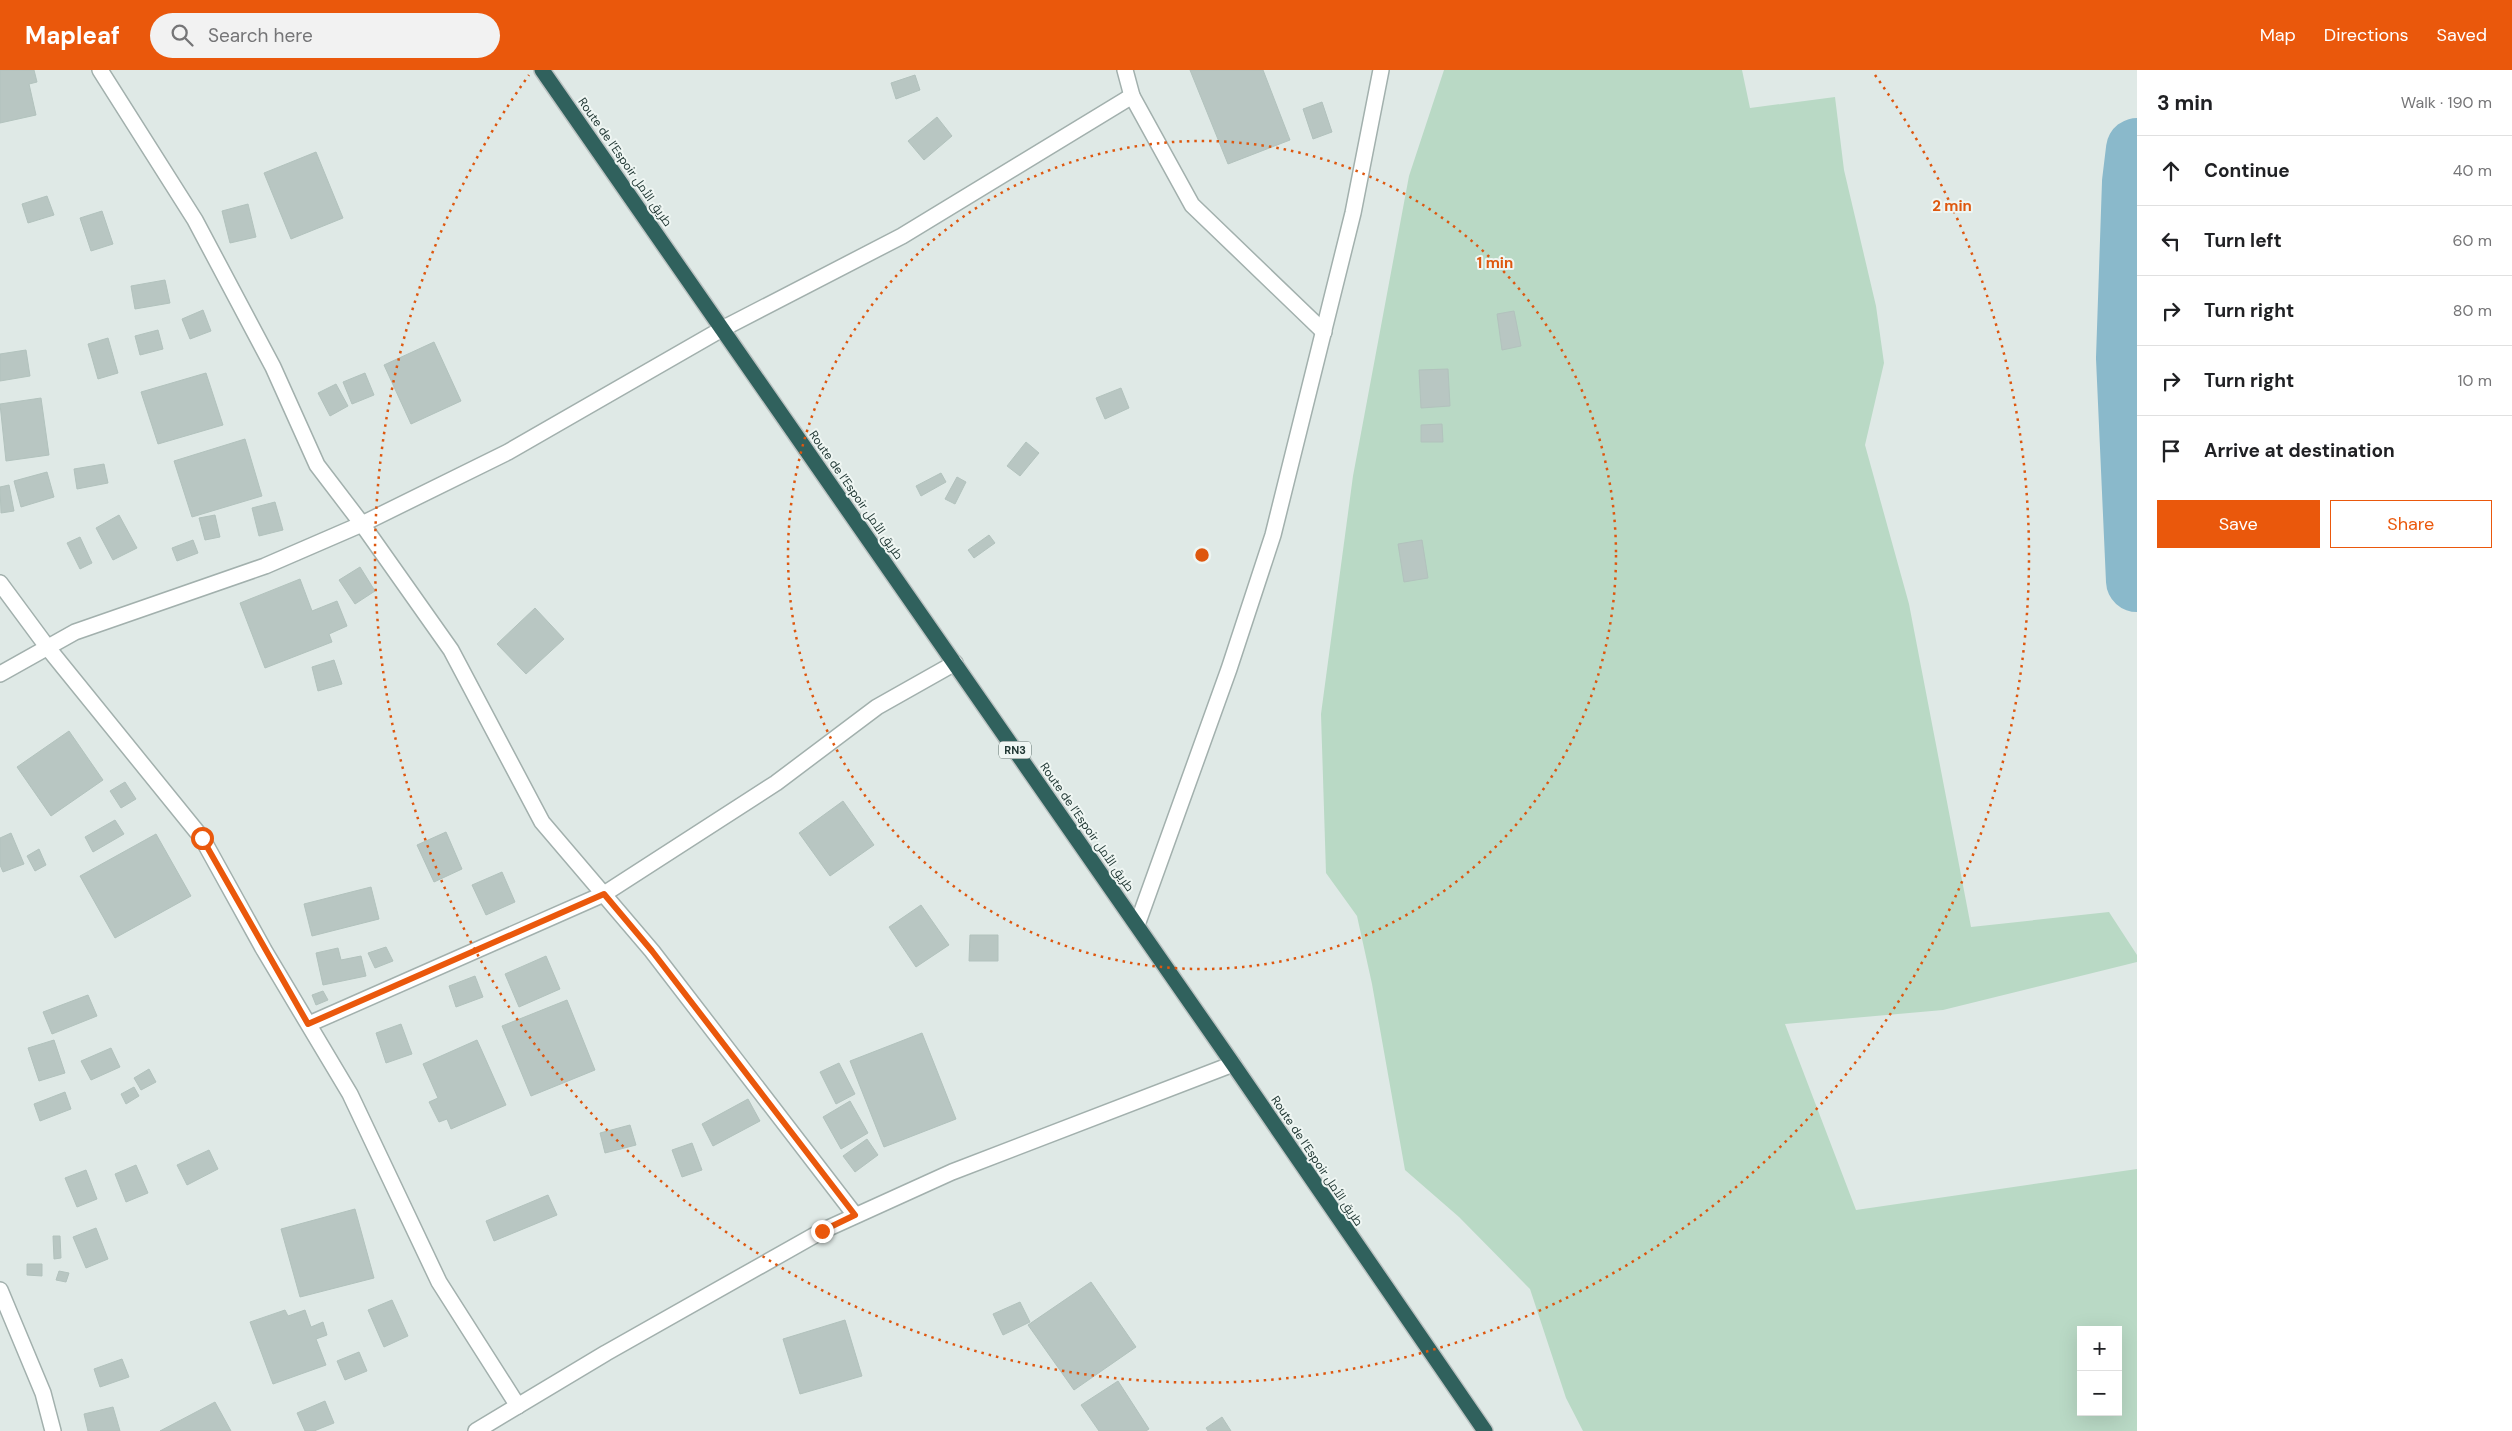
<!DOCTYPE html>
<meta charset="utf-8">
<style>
body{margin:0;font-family:"DM Sans",Cairo,sans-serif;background:#f2f2f2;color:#202124}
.controls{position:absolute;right:15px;bottom:15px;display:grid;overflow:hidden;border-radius:0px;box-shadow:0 5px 20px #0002}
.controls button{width:45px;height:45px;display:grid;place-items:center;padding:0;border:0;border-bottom:1px solid #e0e0e0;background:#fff;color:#202124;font:25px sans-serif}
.stop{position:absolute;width:15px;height:15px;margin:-11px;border:4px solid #ea580c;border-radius:50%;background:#fff}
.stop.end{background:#ea580c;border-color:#fff;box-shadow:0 1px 5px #0008}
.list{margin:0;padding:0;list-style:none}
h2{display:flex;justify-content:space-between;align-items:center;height:65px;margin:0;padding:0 20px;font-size:21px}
h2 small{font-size:16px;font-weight:400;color:#757577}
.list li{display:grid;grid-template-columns:32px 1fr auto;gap:15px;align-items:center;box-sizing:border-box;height:70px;padding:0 20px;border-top:1px solid #e0e0e0}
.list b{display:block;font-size:19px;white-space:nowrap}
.list em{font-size:16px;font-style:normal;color:#757577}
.actions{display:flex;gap:10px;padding:15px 20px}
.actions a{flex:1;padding:11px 0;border:1px solid #ea580c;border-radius:0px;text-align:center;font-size:18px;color:#ea580c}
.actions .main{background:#ea580c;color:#fff}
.icon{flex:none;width:28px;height:28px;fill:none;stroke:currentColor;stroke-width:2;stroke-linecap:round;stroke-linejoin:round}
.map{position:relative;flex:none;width:2137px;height:1361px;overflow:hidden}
header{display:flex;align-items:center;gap:30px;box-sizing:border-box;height:70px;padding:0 25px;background:#ea580c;color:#fff}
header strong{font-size:24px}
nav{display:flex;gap:28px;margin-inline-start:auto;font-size:18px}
.search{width:350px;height:45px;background:#f2f2f2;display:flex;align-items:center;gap:12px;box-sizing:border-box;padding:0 18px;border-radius:28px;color:#757577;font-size:19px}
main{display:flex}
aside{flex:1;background:#fff}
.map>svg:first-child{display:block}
.green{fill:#b9d9c5;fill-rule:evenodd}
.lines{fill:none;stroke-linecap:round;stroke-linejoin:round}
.river{stroke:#8ab9cb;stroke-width:62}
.building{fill:#b8c6c2;stroke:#b2c2bd}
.street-casing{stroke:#a2b0ad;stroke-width:18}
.highway-casing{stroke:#bcc3c2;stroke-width:18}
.street{stroke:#fff;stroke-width:15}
.highway{stroke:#30615d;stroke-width:15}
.route{stroke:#ea580c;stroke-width:6}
.ring{fill:none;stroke:#de570e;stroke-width:2.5;stroke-dasharray:2.5 5}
.labels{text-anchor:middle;stroke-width:4;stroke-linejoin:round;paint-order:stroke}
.shield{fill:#eff6f3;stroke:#5f716d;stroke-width:1}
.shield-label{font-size:11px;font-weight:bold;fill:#213834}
.street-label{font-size:12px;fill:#213834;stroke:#eff6f3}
.centre{fill:#de570e;stroke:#eff6f3;stroke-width:2.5}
.ring-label{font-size:15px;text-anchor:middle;font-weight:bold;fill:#de570e;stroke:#eff6f3;stroke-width:4;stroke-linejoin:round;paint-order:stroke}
</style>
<header>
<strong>Mapleaf</strong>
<div class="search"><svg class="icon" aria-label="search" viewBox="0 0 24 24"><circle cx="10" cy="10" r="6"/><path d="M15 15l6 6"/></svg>Search here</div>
<nav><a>Map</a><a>Directions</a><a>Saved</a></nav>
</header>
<main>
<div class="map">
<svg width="2137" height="1361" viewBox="0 0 2137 1361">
<rect width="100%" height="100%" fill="#dfe9e6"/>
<path class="green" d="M1444 0H1742L1750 38 1835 27 1844 100 1876 236 1884 293 1865 375 1909 534 1971 857 2109 842 2137 885V892L1943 940 1785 954 1856 1140 2137 1099V1361H1583L1566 1328 1530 1219 1459 1147 1405 1100 1372 914 1357 846 1326 803 1321 644 1353 406 1409 106ZM2081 1260H2118V1342H2081Z"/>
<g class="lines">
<path class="river" d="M2137 79 2133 112 2127 288 2137 511"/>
</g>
<g class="building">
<path d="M0 0H34L37 12 29 14 36 45 0 53Z"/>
<path d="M1190 0H1263L1290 70 1228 94Z"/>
<path d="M915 5 920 20 896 29 891 13Z"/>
<path d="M1322 32 1332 62 1313 69 1303 39Z"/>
<path d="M937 47 952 66 924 90 908 71Z"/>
<path d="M316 82 343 148 291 169 264 103Z"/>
<path d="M47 126 54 145 28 153 22 134Z"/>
<path d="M248 134 256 167 230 173 222 141Z"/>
<path d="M102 141 113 174 91 181 80 148Z"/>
<path d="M165 210 170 233 135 239 131 216Z"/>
<path d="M203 240 211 261 190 269 182 249Z"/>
<path d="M1514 241 1521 276 1502 280 1497 244Z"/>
<path d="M158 260 163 279 140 285 135 266Z"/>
<path d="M108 268 118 303 98 309 88 274Z"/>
<path d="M434 272 461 331 411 354 384 295Z"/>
<path d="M26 280 30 306 0 311V284Z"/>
<path d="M1448 299 1450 336 1421 338 1419 300Z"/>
<path d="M206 303 223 355 158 374 141 322Z"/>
<path d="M365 303 374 325 352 334 343 312Z"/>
<path d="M336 314 348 336 330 346 318 323Z"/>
<path d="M1121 318 1129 338 1105 349 1096 328Z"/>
<path d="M41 328 49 385 6 391 0 334Z"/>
<path d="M1442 354 1443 372H1421V355Z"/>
<path d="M245 369 262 426 192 447 174 391Z"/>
<path d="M1026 372 1039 383 1020 406 1007 396Z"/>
<path d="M104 394 108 413 77 419 74 399Z"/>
<path d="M47 402 54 427 21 437 14 411Z"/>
<path d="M941 403 946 412 921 426 916 416Z"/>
<path d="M957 407 966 412 955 434 945 429Z"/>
<path d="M9 415 14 441 1 443 0 417Z"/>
<path d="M275 432 283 460 259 466 252 438Z"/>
<path d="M119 445 137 478 113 490 96 458Z"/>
<path d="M215 445 220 467 205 470 199 448Z"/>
<path d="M989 465 995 473 974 488 968 480Z"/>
<path d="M80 467 92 493 80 499 67 473Z"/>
<path d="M193 470 198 483 177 491 172 478Z"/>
<path d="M1422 470 1428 508 1404 512 1398 474Z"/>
<path d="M360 497 375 521 355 534 339 510Z"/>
<path d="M300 509 312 541 337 531 347 556 329 564 332 572 265 598 240 533Z"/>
<path d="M535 538 564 569 526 604 497 574Z"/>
<path d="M334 590 342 614 318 621 312 597Z"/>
<path d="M69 661 103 710 51 746 17 697Z"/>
<path d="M125 712 136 729 121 738 110 721Z"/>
<path d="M843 731 874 775 830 806 799 763Z"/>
<path d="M115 750 124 764 93 782 85 767Z"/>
<path d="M446 762 462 799 434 812 417 775Z"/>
<path d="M11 763 24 794 3 802 0 795V768Z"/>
<path d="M156 764 191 826 115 868 80 806Z"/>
<path d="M39 779 46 795 35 801 27 786Z"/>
<path d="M502 802 515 832 486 845 472 815Z"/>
<path d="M371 817 379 849 312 866 304 834Z"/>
<path d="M921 835 949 875 916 897 889 857Z"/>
<path d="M970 865H998V891H969Z"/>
<path d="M386 877 393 891 375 898 368 883Z"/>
<path d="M338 878 341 890 361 886 366 906 323 915 316 883Z"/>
<path d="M546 886 560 919 519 937 505 904Z"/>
<path d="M475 906 483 927 456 937 449 916Z"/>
<path d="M323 921 328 930 316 935 312 925Z"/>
<path d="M88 925 97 946 52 964 43 942Z"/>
<path d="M567 930 595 1000 531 1026 502 956Z"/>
<path d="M401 954 412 984 386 993 376 963Z"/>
<path d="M922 963 956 1049 884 1077 850 991Z"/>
<path d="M54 970 65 1003 39 1011 28 978Z"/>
<path d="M477 970 506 1035 451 1059 447 1049 439 1052 429 1032 438 1028 423 994Z"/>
<path d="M111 978 120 997 91 1010 81 991Z"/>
<path d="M839 993 855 1024 836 1034 820 1002Z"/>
<path d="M149 999 156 1012 141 1020 134 1008Z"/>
<path d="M134 1017 139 1026 126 1034 121 1024Z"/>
<path d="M65 1022 71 1039 40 1051 34 1034Z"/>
<path d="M748 1029 760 1051 713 1076 702 1054Z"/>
<path d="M850 1031 868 1063 841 1079 823 1047Z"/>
<path d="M630 1055 636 1075 605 1083 600 1063Z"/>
<path d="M867 1069 878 1085 855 1102 843 1086Z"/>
<path d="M692 1073 702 1100 682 1107 672 1080Z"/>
<path d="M209 1080 218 1099 187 1115 177 1095Z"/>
<path d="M136 1095 148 1123 126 1132 115 1104Z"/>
<path d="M86 1100 97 1129 77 1137 65 1108Z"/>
<path d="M548 1125 557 1145 494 1171 486 1151Z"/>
<path d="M355 1139 374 1208 300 1227 281 1159Z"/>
<path d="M96 1158 108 1189 86 1198 73 1167Z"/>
<path d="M53 1166H60L61 1188 54 1189Z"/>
<path d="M27 1194H42V1206L27 1205Z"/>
<path d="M59 1201 69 1203 66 1212 56 1210Z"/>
<path d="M1091 1212 1136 1277 1074 1320 1028 1255Z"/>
<path d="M392 1230 408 1266 384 1277 368 1240Z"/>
<path d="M1020 1232 1030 1252 1003 1265 993 1244Z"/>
<path d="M285 1240 288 1246 305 1240 311 1257 323 1252 327 1265 316 1269 326 1295 273 1314 250 1252Z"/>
<path d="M845 1250 862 1306 800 1324 783 1269Z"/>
<path d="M359 1282 367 1301 345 1310 337 1291Z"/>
<path d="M122 1289 129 1307 100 1317 94 1299Z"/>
<path d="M1118 1311 1149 1359 1146 1361H1099L1081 1335Z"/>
<path d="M325 1331 334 1353 314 1361H305L297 1343Z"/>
<path d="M215 1332 231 1361H160Z"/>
<path d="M113 1337 120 1361H88L84 1344Z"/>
<path d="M1222 1347 1231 1361H1208L1206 1358Z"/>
</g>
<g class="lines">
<g class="street-casing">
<g id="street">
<path d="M100 0 195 150 273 297 317 395 362 454 451 580 542 752 652 881 855 1145"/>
<path d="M1125 0 1132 26 1192 135 1324 262"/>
<path d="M0 513 48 578 202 768 264 880 350 1024 439 1212 518 1336"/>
<path d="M0 604 75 562 265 496 362 454 508 382 722 259 902 166 1132 26"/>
<path d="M1137 855 1229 599 1273 465 1353 143 1381 0"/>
<path d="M309 954 604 824 776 713 877 637 955 593"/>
<path d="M0 1220 43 1323 53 1361"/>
<path d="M476 1361 606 1283 822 1161 952 1102 1233 994"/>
</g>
</g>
<g class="highway-casing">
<path id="highway" d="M542 0 1233 994 1485 1361"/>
</g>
<use href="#street" class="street"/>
<use href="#highway" class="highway"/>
</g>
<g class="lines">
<path class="route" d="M202 768 308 954 604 824 652 881 855 1145 822 1161"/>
</g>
<g class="ring">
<circle cx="1202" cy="485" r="414"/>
<path d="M1875 5A827 827 0 1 1 529 5"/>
</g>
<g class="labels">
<rect class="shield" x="999" y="671.5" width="32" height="17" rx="4"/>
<g class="shield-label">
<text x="1015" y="684">RN3</text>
</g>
<g class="street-label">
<text transform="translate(625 92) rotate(55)" y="4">Route de l’Espoir طريق الأمل</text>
<text transform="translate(856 425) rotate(55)" y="4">Route de l’Espoir طريق الأمل</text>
<text transform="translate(1087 757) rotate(55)" y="4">Route de l’Espoir طريق الأمل</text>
<text transform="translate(1317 1091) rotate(56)" y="4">Route de l’Espoir طريق الأمل</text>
</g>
</g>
<circle cx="1202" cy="485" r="8" class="centre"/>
<g class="ring-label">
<text x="1952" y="141">2 min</text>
<text x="1495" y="198">1 min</text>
</g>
</svg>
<div class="controls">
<button>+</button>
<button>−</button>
</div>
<div class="stop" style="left:202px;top:768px"></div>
<div class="stop end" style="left:822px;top:1161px"></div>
</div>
<aside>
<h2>3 min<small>Walk · 190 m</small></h2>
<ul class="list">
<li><svg class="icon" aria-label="ahead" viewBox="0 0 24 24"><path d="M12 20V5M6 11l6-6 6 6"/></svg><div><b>Continue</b></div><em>40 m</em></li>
<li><svg class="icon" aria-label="left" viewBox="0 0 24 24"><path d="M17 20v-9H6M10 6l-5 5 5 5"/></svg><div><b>Turn left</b></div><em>60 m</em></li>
<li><svg class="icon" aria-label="right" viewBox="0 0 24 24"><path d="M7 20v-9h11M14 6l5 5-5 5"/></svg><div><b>Turn right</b></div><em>80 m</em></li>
<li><svg class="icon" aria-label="right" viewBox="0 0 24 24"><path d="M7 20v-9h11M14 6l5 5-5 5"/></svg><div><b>Turn right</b></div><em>10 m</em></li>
<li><svg class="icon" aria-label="arrive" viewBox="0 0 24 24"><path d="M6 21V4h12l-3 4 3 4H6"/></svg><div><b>Arrive at destination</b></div></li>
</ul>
<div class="actions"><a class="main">Save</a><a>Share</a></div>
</aside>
</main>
